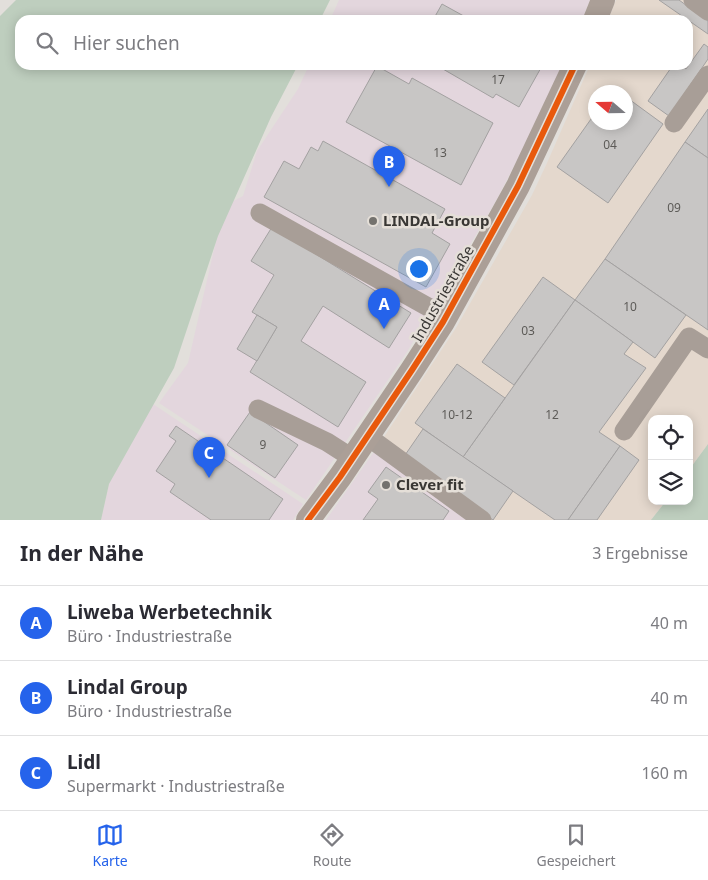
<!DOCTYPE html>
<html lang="de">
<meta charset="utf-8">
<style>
body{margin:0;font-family:"Noto Sans",sans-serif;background:#f2f2f3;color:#2b2b33}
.controls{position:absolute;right:15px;bottom:15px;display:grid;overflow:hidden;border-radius:10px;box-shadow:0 2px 12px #0003}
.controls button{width:45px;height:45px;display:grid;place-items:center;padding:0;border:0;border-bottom:1px solid #e1e1e2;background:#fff;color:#2b2b33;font:25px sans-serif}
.compass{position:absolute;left:588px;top:85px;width:45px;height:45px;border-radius:50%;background:#fff;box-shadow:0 2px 12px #0003;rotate:290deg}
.you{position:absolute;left:418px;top:268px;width:18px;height:18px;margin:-12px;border:4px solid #fff;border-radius:50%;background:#1a73e8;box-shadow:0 0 0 8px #1a73e833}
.badge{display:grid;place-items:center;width:32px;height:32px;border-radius:50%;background:#2563eb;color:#fff;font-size:16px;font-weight:700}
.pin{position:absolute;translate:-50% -41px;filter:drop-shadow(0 1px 2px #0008)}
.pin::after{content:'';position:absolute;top:26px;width:18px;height:15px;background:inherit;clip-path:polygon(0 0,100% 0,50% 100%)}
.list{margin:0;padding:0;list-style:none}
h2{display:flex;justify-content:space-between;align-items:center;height:65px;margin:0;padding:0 20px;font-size:21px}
h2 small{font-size:16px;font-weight:400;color:#7c7c81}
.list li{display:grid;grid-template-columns:32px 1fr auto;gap:15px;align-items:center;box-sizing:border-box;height:75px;padding:0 20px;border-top:1px solid #e1e1e2}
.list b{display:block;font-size:19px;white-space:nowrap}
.list p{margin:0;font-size:16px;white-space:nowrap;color:#7c7c81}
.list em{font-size:16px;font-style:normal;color:#7c7c81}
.icon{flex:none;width:28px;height:28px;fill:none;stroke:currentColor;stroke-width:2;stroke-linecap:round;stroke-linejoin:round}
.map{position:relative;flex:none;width:708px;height:520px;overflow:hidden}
.search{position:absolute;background:#fff;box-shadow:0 2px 12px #0003;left:15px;right:15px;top:15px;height:55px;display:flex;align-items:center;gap:12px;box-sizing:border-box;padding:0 18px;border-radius:15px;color:#7c7c81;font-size:19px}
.sheet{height:290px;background:#fff}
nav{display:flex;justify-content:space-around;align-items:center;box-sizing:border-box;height:70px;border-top:1px solid #e1e1e2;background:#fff;font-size:14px;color:#7c7c81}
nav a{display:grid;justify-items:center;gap:2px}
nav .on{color:#2563eb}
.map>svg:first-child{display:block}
.commercial{fill:#e3d6dd}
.industrial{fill:#e4d8cd;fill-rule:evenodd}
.green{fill:#becebe}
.building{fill:#c8c6c5;stroke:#a3a1a1}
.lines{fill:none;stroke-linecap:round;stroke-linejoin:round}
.minor{stroke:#a89e97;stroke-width:19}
.major{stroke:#ab9f97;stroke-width:24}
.cycleway-casing{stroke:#e5dfd8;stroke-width:9}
.cycleway{stroke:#e8590c;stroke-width:6}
.poi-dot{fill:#74726e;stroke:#e5dfd8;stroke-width:2}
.labels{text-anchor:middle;stroke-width:5;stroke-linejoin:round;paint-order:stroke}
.number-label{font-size:12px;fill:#5d5b58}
.poi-label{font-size:15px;font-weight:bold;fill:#393734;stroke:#e5dfd8;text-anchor:start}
.street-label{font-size:15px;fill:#393734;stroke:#e5dfd8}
</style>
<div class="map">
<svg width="708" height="520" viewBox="0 0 708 520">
<rect width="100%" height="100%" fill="#e2dfdb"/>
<g class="commercial">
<path d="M339 0H590L582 20H330Z"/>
<path d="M309 65H564L554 89 497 199 407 352 306 500 159 403 188 363 224 206 243 196 257 151 298 89Z"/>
<path d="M153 404 303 504 293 520H101L109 484Z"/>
<path d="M376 449 478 520H326Z"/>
</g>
<path class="industrial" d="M616 0H708V444L689 470V419H652V501H666L651 520H478L376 449 456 328 532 195 547 163 590 65H688V20H608ZM596 92H626V122H596Z"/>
<g class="green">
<path d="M16 0H330L320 20H20V65H298L271 117 218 236 174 368 109 484 101 520H0V16Z"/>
<path d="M708 444V520H651L666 501H689V470Z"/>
</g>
<g class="building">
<path d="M659 0H679L708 21V34Z"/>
<path d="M442 4 471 20H433Z"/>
<path d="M704 44 708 47V59L669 116 648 101 673 65H681L686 69Z"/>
<path d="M436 65H541L542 66 519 107 496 94 493 98Z"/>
<path d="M377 66 409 84 412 78 493 123 461 185 346 122Z"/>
<path d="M626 97 663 124 608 203 557 167 596 112V122H626Z"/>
<path d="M708 109V158L685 142Z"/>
<path d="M323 141 445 209 432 233 450 244 426 287 264 197 284 161 299 169 311 147 318 151Z"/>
<path d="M685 142 708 158V330L605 259Z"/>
<path d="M272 227 411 313 389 348 323 306 301 341 366 382 338 427 250 372 277 327 252 312 274 275 251 261Z"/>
<path d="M605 259 686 315 655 358 575 300Z"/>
<path d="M543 277 575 300 514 385 482 362Z"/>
<path d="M575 300 633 342 624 354 646 368 599 432 620 446 568 520H555L463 457Z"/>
<path d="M257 315 277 327 257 361 237 349Z"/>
<path d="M457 364 505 398 463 457 415 423Z"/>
<path d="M250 412 298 445 275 478 227 445Z"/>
<path d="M176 426 283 499 269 520H211L170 492 175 484 156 471 176 441 169 436Z"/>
<path d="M423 429 513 491 493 520 403 458Z"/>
<path d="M620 446 639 460 597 520H568Z"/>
<path d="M386 467 449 511 443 520H363L378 499 368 492Z"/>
</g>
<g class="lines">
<g class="minor">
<path d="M693 0 708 11"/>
<path d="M674 123 708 75"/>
<path d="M260 213 446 317"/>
<path d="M258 409 327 442 352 458"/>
<path d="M624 431 689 337 708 349"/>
<path d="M367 436 482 520"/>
</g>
<g class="major">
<path d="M595 20 603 0"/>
<path d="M308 520 340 477 412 370 443 322 518 186 575 65"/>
</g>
<g class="cycleway-casing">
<path id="cycleway" d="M308 520 340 477 412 370 443 322 518 186 575 65"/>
</g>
<use href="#cycleway" class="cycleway"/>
</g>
<g class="poi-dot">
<circle cx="373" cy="221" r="5"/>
<circle cx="386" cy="485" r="5"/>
</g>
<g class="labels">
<g class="number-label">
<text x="498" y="84">17</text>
<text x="610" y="149">04</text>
<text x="440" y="157">13</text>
<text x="674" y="212">09</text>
<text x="630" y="311">10</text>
<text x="528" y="335">03</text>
<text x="457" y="419">10-12</text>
<text x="552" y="419">12</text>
<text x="263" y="449">9</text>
</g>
<g class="poi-label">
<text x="383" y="226">LINDAL-Group</text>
<text x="396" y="490">Clever fit</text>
</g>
<g class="street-label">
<text transform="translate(443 294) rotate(-60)" y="5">Industriestraße</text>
</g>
</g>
</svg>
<div class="controls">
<button><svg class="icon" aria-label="locate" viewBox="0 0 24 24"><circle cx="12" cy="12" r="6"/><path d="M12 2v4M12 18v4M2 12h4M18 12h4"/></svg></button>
<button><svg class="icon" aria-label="layers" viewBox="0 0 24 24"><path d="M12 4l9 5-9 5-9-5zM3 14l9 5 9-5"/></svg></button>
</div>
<svg class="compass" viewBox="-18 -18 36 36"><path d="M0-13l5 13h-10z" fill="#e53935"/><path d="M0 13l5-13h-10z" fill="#7c7c81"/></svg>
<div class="you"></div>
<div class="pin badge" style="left:384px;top:329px">A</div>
<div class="pin badge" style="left:389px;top:187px">B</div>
<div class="pin badge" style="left:209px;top:478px">C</div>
<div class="search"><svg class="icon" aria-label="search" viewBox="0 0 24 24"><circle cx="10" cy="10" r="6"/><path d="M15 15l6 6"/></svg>Hier suchen</div>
</div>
<section class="sheet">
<h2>In der Nähe<small>3 Ergebnisse</small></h2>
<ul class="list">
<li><span class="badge">A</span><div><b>Liweba Werbetechnik</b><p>Büro · Industriestraße</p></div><em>40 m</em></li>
<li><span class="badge">B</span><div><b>Lindal Group</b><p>Büro · Industriestraße</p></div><em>40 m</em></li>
<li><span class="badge">C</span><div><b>Lidl</b><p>Supermarkt · Industriestraße</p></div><em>160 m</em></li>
</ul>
</section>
<nav>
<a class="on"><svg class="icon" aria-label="map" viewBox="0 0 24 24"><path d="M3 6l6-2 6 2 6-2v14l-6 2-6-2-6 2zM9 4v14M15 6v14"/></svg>Karte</a>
<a><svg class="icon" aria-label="directions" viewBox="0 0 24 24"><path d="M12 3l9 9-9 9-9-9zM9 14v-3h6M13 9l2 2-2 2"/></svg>Route</a>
<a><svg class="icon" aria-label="saved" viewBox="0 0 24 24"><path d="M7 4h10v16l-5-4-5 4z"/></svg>Gespeichert</a>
</nav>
